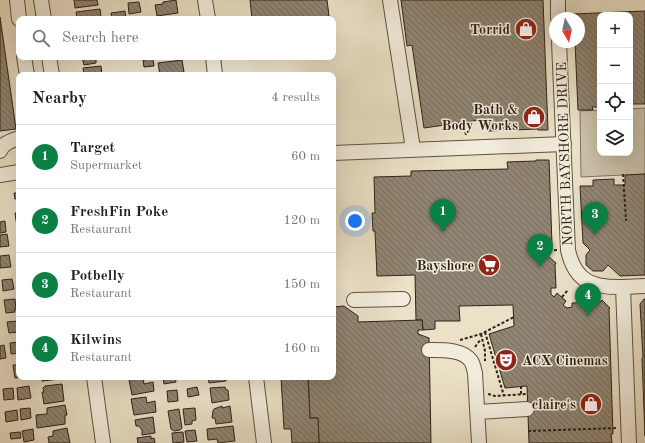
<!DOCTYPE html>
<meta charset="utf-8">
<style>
body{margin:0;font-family:"Old Standard TT",serif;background:#f6f6f6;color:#222}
.controls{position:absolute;right:12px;top:12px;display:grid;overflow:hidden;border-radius:8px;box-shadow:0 4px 16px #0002}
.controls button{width:36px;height:36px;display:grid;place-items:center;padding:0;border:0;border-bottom:1px solid #e0e0e0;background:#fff;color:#222;font:20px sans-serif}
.compass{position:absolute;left:549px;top:12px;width:36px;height:36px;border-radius:50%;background:#fff;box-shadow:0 4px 16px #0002;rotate:171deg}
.you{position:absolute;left:355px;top:221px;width:14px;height:14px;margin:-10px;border:3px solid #fff;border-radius:50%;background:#1a73e8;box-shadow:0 0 0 6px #1a73e833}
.badge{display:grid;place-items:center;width:26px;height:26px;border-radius:50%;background:#0b8043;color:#fff;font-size:13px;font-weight:700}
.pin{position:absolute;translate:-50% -33px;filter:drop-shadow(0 1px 2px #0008)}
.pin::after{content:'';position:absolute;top:21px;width:14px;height:12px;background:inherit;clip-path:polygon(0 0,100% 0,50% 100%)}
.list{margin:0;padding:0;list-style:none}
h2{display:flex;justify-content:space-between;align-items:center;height:52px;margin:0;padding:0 16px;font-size:17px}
h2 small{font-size:13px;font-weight:400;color:#767676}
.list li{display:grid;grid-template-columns:26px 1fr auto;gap:12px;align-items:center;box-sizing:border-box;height:64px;padding:0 16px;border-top:1px solid #e0e0e0}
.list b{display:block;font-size:15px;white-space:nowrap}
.list p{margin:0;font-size:13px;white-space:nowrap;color:#767676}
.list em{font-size:13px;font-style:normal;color:#767676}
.icon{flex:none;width:22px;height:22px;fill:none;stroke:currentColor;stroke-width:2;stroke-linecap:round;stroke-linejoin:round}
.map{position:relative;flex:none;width:645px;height:443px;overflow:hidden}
.search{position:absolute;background:#fff;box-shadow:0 4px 16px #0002;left:16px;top:16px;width:320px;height:44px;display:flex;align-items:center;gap:10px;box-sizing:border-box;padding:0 14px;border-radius:8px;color:#767676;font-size:15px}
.panel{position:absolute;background:#fff;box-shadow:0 4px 16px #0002;left:16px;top:72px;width:320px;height:308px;border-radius:8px}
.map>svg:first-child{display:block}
.green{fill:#cac1a9;stroke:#7c7260}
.building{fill:url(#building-back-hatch);stroke:#2f2218}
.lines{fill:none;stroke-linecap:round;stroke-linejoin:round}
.minor-casing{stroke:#5e5244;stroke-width:16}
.path{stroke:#2f2218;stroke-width:2;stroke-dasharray:3 2;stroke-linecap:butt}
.minor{stroke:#f1ecdb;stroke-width:14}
.labels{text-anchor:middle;stroke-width:3;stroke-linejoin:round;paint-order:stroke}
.poi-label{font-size:14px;font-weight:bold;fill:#2f2218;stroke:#f1ecdb;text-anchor:end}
.street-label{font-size:14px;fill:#2f2218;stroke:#f1ecdb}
</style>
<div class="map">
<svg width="645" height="443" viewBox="0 0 645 443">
<defs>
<pattern id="building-back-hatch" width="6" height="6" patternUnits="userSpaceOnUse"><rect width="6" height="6" fill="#908573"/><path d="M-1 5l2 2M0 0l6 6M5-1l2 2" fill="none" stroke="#766c5d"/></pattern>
</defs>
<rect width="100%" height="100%" fill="#eae1c7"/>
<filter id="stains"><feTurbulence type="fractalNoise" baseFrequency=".005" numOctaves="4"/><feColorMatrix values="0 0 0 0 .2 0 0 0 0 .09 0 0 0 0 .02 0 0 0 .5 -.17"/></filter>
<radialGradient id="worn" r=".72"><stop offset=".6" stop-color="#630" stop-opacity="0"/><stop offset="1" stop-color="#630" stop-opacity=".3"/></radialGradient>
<path class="green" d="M645 108V174L581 177 580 111 600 110V153H630V109Z"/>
<g class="building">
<path d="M74 0H97L98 5 75 8Z"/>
<path d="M176 0 178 13 157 16 155 5 163 4V2Z"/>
<path d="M250 0H327L329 16 316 18V19H252Z"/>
<path d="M401 0H543L548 130H538V129L488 131 487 119 424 128 412 45 407 46Z"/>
<path d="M139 2 141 12 129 14 128 3Z"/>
<path d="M100 9 101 17 96 18V19H77L76 12Z"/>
<path d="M125 11 126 19H112L111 13Z"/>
<path d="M645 11V104H630V15H600V107H592L593 110H578L575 42H579V18H574L573 14Z"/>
<path d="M0 17 16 129 0 131Z"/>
<path d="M82 57H97L96 58V63L84 65Z"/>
<path d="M153 59 154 66 144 67 143 60Z"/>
<path d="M182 60 184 72 160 75 158 63Z"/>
<path d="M101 66 102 75 84 74 83 68Z"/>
<path d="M536 160H549L552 245H539V258L546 257 548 256 556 263 555 265 556 288H551V294L554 297 557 293 566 301 563 305 567 308 572 307V303L600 302 602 300 610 308 609 309 613 434H611L612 443H529L527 386 505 388 489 334 514 326 513 305 459 306 460 321H435V329L423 330 422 320H416L415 275 377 276 375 231H373L372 213H375L374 177 411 176V171L508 169 507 162 536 161Z"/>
<path d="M645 174V275L620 276 608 265 603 271H593L586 265V255L590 250 583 243 580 186H593V180L614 179V185H625V175Z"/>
<path d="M14 193H19V199H15Z"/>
<path d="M15 213H19V226L17 227Z"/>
<path d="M5 221 6 232 0 233V222Z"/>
<path d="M7 234 9 246 0 247V235Z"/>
<path d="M9 255 11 267 0 268V256Z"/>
<path d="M12 279 14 289 3 291 2 280Z"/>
<path d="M15 299 16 310H14L15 312 6 313 4 300Z"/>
<path d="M644 299H645V436L642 358H643L640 304Z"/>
<path d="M344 306 358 316V322L422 320 423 330H418V334L429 338 431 443H319L318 418H310L308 377H333V307Z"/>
<path d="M18 321 19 332 9 333 7 322Z"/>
<path d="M19 342V353L11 354 10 343Z"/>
<path d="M4 345 6 358 0 359V346Z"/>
<path d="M13 365H19V377H23L15 378Z"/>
<path d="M42 377H60V379L42 381Z"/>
<path d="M163 377H175L176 382 164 384Z"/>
<path d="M208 377H226V381L209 383Z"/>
<path d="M281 377H308L310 418H318L319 443H292L291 429H284Z"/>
<path d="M143 378 144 384 153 382 154 391 132 395 129 380Z"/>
<path d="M62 384 64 401 44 404 42 392H44L43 388 45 386Z"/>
<path d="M29 386 31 398 18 400 17 388Z"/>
<path d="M197 387 199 395 188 397 187 389Z"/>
<path d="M225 387 226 390H228L229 400 212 403 210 388Z"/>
<path d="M13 388 14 399 4 400 3 389Z"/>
<path d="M177 390 178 401 168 402 167 391Z"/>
<path d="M146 397 147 403 155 401 156 412 134 415 131 399Z"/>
<path d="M65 405 67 415H65V424L37 428 36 415 47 414V408Z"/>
<path d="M222 406V408L230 406 232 422 216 424 215 418H212L213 411 214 409Z"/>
<path d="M30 408 31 418 21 420 20 409Z"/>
<path d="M195 408 196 420 192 421V424L185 425 183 409Z"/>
<path d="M179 409 182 428 180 430 174 431 171 429 168 411Z"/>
<path d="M17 410 18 420 6 422 5 412Z"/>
<path d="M153 417 155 433 142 435V430L139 426H136L135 420Z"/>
<path d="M233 426 235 441 218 443 217 439 208 440 207 429Z"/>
<path d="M67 428 70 443H49L48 437 53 436V431Z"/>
<path d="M33 429 34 440 24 442 22 431Z"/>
<path d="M195 430 197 441 187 442 185 431Z"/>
<path d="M20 432 21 438 11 439 10 433Z"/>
<path d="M183 432 184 442 173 443 172 433Z"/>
<path d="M151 436V439L154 438 155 443H138L137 438Z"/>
</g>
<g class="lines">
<g class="minor-casing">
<g id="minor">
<path d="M17 0 19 19"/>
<path d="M41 0 44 19"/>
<path d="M205 0 208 19"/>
<path d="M390 0 413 149"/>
<path d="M558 0V18"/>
<path d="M559 42 568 250C575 282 593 288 623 287L629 443"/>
<path d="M24 57 27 75"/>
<path d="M49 57 52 75"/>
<path d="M213 57 215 75"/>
<path d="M0 151C3 143 11 141 19 138"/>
<path d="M333 153 564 144"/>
<path d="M0 175 19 172"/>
<path d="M623 287 645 286"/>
<path d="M354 300 403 299"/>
<path d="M429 350C442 350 463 349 471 361 473 364 474 369 475 373L479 443"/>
<path d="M94 377 103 443"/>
<path d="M256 377 264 443"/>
<path d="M478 412 527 409"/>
</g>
</g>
<g class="path">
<path d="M464 122 466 135"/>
<path d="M623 174 626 221"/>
<path d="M539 251 557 250"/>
<path d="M562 297 568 290"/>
<path d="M485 332 504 396"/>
<path d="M481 334 485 351V361"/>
<path d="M460 340 481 334 514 317"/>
<path d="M475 347 481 339"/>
<path d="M521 386V395"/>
<path d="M488 394 495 396 527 394"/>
<path d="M528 431 617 428"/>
</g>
<use href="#minor" class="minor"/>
</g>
<defs>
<g id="shop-disc" transform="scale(1.15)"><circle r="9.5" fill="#8f2418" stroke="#f1ecdb"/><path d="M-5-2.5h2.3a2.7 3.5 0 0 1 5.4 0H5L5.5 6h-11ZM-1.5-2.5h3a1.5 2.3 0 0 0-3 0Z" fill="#fff"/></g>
<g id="supermarket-disc" transform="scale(1.15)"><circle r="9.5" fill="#8f2418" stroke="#f1ecdb"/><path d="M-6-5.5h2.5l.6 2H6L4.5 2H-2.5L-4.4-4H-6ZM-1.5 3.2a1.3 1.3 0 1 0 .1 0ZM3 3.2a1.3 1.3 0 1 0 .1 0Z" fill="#fff"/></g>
<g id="theatre-disc" transform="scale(1.15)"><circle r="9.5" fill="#8f2418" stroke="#f1ecdb"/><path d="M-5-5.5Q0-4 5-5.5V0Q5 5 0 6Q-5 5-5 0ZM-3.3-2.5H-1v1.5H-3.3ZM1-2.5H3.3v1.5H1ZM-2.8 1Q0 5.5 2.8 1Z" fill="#fff"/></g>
</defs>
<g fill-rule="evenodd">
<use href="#shop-disc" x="526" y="29"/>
<use href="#shop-disc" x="534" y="117"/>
<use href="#supermarket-disc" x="489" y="265"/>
<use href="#theatre-disc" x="506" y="360"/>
<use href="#shop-disc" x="591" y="404"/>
</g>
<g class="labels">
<g class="poi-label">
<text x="510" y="34">Torrid</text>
<text x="518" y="114">Bath &amp;<tspan x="518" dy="16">Body Works</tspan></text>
<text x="474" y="270">Bayshore</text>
<text x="522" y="365" text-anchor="start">ACX Cinemas</text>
<text x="576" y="409">claire's</text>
</g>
<g class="street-label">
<text transform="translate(564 154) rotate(-92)" y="5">NORTH BAYSHORE DRIVE</text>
</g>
</g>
<rect width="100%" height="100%" filter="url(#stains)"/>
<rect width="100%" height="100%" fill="url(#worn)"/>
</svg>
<div class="controls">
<button>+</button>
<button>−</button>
<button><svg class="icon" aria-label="locate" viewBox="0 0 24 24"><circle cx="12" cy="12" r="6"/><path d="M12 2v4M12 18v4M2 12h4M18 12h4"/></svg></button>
<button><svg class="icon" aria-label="layers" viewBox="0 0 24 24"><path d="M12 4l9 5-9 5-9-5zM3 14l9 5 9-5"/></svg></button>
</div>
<svg class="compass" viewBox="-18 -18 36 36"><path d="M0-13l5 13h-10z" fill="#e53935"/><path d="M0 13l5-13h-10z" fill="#767676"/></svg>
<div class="you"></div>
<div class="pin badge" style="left:443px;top:232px">1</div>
<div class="pin badge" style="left:540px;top:267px">2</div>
<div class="pin badge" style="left:595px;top:235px">3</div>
<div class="pin badge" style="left:588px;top:316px">4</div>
<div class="search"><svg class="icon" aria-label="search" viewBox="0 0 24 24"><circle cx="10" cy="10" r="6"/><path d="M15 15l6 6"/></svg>Search here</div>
<section class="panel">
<h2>Nearby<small>4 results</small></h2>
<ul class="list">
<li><span class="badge">1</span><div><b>Target</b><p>Supermarket</p></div><em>60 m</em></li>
<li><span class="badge">2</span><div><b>FreshFin Poke</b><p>Restaurant</p></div><em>120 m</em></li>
<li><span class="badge">3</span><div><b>Potbelly</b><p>Restaurant</p></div><em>150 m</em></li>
<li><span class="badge">4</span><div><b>Kilwins</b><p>Restaurant</p></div><em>160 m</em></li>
</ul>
</section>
</div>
